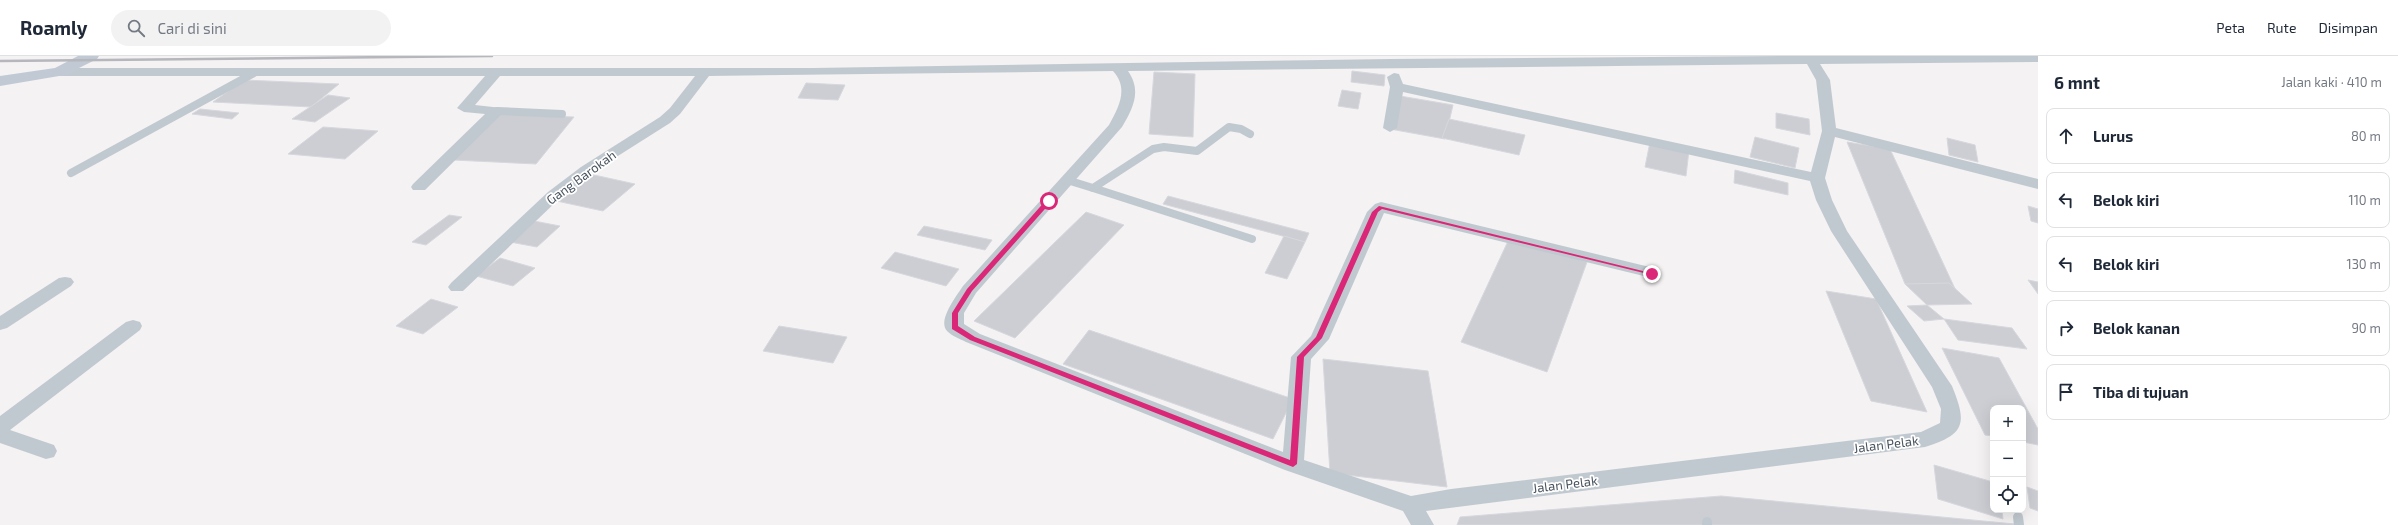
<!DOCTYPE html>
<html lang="id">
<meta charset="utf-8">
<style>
body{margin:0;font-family:"Exo 2",sans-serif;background:#f2f2f3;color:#1f2937}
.controls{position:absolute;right:12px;bottom:12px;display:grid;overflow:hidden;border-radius:8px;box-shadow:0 4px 16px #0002}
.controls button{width:36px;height:36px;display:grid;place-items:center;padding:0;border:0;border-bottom:1px solid #e0e1e3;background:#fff;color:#1f2937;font:20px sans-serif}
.stop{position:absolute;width:12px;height:12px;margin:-9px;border:3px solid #db2777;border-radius:50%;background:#fff}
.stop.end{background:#db2777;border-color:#fff;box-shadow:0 1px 4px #0008}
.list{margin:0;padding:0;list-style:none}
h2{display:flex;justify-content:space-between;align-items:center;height:52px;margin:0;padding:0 16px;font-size:17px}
h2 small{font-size:13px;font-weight:400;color:#747a83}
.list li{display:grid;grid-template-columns:26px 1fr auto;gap:12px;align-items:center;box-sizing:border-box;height:56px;margin:0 8px 8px;padding:0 8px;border:1px solid #e0e1e3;border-radius:8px}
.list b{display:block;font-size:15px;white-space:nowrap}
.list em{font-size:13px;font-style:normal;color:#747a83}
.icon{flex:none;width:22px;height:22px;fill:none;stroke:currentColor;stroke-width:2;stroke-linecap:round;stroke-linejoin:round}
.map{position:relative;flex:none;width:2038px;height:469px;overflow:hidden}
header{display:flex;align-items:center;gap:24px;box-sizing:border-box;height:56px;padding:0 20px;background:#fff;border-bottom:1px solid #e0e1e3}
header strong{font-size:19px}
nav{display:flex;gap:22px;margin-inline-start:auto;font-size:14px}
.search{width:280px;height:36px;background:#f2f2f3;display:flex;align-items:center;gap:10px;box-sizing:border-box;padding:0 14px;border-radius:22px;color:#747a83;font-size:15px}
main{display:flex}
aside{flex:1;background:#fff}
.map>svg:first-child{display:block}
.building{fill:#ccced4;stroke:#d6d8dd}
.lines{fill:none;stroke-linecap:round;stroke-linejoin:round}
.service-far1{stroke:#c1c9d0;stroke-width:8}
.service{stroke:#c1c9d0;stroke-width:10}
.minor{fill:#c1c9d0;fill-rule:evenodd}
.secondary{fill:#c1c9d4;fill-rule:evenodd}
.rail{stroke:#b5b7bc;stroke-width:2.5}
.route{fill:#db2777}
.labels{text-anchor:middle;stroke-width:3.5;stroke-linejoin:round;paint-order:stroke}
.street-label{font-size:13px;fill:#4a545f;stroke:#fff}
</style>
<header>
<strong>Roamly</strong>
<div class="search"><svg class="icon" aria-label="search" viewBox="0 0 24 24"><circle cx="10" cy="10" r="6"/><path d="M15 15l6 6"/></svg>Cari di sini</div>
<nav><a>Peta</a><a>Rute</a><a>Disimpan</a></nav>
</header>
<main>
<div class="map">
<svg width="2038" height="469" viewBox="0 0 2038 469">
<rect width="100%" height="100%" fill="#f4f2f2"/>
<g class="building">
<path d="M1352 15 1385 19 1384 30 1351 26Z"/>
<path d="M1154 16 1195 18 1193 81 1149 78Z"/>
<path d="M244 24 339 28 311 51 213 46Z"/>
<path d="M806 27 845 29 838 44 798 42Z"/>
<path d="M1342 34 1361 37 1358 53 1338 50Z"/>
<path d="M328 39 350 42 315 66 292 63Z"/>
<path d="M1400 40 1453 49 1445 83 1390 73Z"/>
<path d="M200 53 239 57 232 63 192 58Z"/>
<path d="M1776 57 1809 63 1810 79 1776 72Z"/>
<path d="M497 58 574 61 536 108 453 104Z"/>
<path d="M1449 63 1525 79 1519 99 1442 82Z"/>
<path d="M323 71 378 75 345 103 288 98Z"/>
<path d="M1755 81 1799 92 1795 112 1750 101Z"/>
<path d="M1947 82 1975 89 1978 106 1949 99Z"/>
<path d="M1650 86 1689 94 1686 120 1645 111Z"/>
<path d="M1847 86 1890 93 1957 237 1905 228Z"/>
<path d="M1735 114 1788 127V139L1734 127Z"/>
<path d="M585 117 635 128 603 155 552 144Z"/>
<path d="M1168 140 1309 177 1305 186 1163 148Z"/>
<path d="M2028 150 2038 153V167L2031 165Z"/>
<path d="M1086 156 1124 169 1015 282 974 265Z"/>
<path d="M449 159 462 161 426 189 412 186Z"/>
<path d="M534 165 560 170 537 191 510 186Z"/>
<path d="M924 170 992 184 985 194 917 179Z"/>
<path d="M1284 180 1305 186 1287 223 1265 217Z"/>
<path d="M1509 183 1587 206 1547 316 1461 286Z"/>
<path d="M895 196 959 213 946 230 881 212Z"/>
<path d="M500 202 535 212 513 230 476 220Z"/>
<path d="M2028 224 2038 226V238Z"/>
<path d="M1949 227 1972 248 1927 249 1905 228Z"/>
<path d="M1826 235 1876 243 1927 356 1871 345Z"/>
<path d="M431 243 458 251 423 278 396 270Z"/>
<path d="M1927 249 1944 263 1924 265 1907 250Z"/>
<path d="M1944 263 2012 272 2027 293 1958 284Z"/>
<path d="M779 270 847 281 833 307 763 295Z"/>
<path d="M1089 274 1293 343 1273 383 1063 308Z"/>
<path d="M1942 292 1999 302 2038 373V389L2023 386V352H1993V380L1985 379Z"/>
<path d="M1323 303 1428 315 1447 431 1330 417Z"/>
<path d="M1934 409 1993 426V454H2002L2003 463 1938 443Z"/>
<path d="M2027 431 2038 435V455L2030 452Z"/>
<path d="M1721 440 2015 468 2016 469H1457L1460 461Z"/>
</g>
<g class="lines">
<g class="service-far1">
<path d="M497 55 562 58"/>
<path d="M71 117 254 17"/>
<path d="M1067 124 1093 132 1153 93 1164 91 1197 95 1229 71 1241 73 1250 78"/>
<path d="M1093 132 1252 183"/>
</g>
<g class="service">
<path d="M2018 461 2019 469"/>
<path d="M1707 466V469"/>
</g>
<g class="minor">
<path d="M1783 0H2038V6L1820 8 1830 24 1836 72 2038 123V133L1835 81 1825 122 1832 144 1847 175 1952 330C1967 367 1966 378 1925 391L1426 455 1434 469H1411L1403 455 1285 414 966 286C960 283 952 280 947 275 937 265 957 239 963 230L1109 69C1119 51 1129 32 1113 15L709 20 680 58 670 67 591 117 560 142 463 235H451L448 231 451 227 548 136 581 111 660 61 670 52 695 20H500L475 49 502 52 504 55 502 58 425 134H413L411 131 413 128 485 58 464 56 457 52 485 20H59L52 16 59 12H813L1390 3ZM1807 8 1816 24 1822 75 1811 116 1403 28 1399 18 1394 17 1387 21 1390 31 1383 72 1390 76 1397 72 1403 36 1810 125 1816 144 1831 175 1932 331 1941 353 1940 367 1921 376 1451 433 1411 440 1304 404 1311 303 1329 283 1384 157 1652 222 1658 221 1661 217 1658 213 1381 146 1375 148 1367 156 1311 280 1291 301 1283 396 980 278 964 268V257L976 237 1122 71C1133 52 1142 35 1128 15Z"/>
<path d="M65 221 71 222 74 226 71 230 7 272 0 274V260L59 222Z"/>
<path d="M133 264 140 266 142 270 140 274 10 374 54 389 57 395 54 401 46 403 0 387V360L126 266Z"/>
</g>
<path class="secondary" d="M78 0H99L97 3 65 19 0 30V20L55 12Z"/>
<path class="rail" d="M0 5 492 0"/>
</g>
<path class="route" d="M1047 143 1052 145 972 235 958 257V270L975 281 1290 404 1297 301 1316 281 1372 156 1379 150 1655 218 1652 219 1382 153 1378 156 1322 282 1304 301 1297 408 1293 411 970 284 952 273V257L967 233Z"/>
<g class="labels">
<g class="street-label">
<text transform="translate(581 121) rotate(-36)" y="5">Gang Barokah</text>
<text transform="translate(1886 388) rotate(-7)" y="5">Jalan Pelak</text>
<text transform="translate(1565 428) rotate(-7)" y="5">Jalan Pelak</text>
</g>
</g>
</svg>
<div class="controls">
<button>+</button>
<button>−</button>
<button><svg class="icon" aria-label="locate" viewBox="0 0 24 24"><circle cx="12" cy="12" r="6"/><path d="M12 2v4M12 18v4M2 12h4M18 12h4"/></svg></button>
</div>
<div class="stop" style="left:1049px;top:145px"></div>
<div class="stop end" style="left:1652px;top:218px"></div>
</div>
<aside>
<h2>6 mnt<small>Jalan kaki · 410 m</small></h2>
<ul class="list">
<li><svg class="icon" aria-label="ahead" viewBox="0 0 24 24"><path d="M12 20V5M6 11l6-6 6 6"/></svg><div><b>Lurus</b></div><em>80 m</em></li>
<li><svg class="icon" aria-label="left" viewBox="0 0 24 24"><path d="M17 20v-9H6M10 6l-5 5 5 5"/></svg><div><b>Belok kiri</b></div><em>110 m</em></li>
<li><svg class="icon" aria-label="left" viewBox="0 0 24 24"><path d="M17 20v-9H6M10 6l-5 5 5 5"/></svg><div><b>Belok kiri</b></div><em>130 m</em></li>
<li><svg class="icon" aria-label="right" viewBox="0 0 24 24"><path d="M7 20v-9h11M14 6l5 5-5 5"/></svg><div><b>Belok kanan</b></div><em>90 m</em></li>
<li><svg class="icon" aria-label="arrive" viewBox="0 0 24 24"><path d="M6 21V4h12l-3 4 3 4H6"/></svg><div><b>Tiba di tujuan</b></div></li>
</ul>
</aside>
</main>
